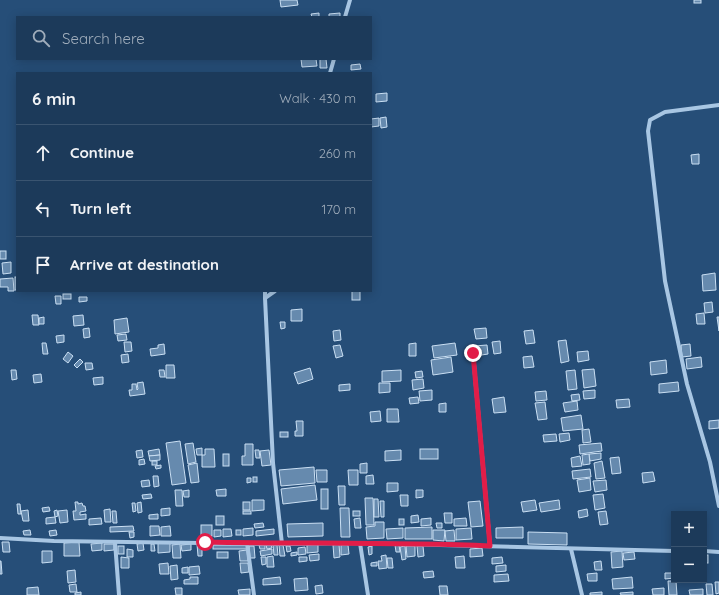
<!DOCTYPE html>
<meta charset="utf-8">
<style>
body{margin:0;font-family:Quicksand,sans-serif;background:#294563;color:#f1f3f6}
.controls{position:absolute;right:12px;bottom:12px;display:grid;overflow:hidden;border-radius:0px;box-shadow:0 2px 10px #0003}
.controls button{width:36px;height:36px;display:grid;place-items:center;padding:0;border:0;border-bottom:1px solid #3a5470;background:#1c3a5a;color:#f1f3f6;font:20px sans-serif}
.stop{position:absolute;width:12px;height:12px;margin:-9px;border:3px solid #e11d48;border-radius:50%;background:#fff}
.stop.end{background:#e11d48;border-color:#fff;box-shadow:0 1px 4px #0008}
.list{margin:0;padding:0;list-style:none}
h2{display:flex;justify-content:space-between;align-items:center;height:52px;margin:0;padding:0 16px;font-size:17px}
h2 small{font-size:13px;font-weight:400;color:#a0adbb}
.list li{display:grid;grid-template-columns:26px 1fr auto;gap:12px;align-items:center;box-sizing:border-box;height:56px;padding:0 16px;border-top:1px solid #3a5470}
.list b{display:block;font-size:15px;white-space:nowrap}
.list em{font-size:13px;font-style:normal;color:#a0adbb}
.icon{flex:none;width:22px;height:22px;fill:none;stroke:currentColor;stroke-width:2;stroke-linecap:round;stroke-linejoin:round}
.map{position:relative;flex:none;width:719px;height:595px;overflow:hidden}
.search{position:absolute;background:#1c3a5a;box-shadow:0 2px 10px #0003;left:16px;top:16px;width:356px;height:44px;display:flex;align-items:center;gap:10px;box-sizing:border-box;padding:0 14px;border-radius:0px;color:#a0adbb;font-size:15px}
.panel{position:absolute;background:#1c3a5a;box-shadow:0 2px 10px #0003;left:16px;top:72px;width:356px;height:220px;border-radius:0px}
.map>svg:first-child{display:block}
.building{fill:#668aae;stroke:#cadff3}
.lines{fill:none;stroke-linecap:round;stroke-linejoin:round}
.street{stroke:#a8c6e3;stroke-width:4}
.route{stroke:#e11d48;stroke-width:5}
</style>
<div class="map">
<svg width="719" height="595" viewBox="0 0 719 595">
<rect width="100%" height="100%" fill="#264e78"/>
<g class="building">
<path d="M280 0H297L298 5 281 7Z"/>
<rect x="694" y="0" width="7" height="3"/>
<path d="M319 13V17H312L311 14Z"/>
<path d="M340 13V17H329V14Z"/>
<path d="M301 59H316L317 66 302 67Z"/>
<path d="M320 59H326L327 68H320Z"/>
<path d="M360 64 361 69 351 70V65Z"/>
<path d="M387 93V101L376 102V94Z"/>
<path d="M386 117 387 127 381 128 380 118Z"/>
<path d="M379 118V126L371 127V119Z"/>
<path d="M699 154V164H692L691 155Z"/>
<rect x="0" y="251" width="6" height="8"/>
<path d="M11 262V273L3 274 2 263Z"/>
<path d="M715 273 716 290 703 291 702 275Z"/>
<rect x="15" y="277" width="2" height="13"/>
<path d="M13 278 14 291H8V287H0V279Z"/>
<rect x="352" y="291" width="8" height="9"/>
<rect x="63" y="294" width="8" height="5"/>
<path d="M55 296H61V304H56Z"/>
<path d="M79 297H87V301L79 302Z"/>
<path d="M712 302 713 312 705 313 704 303Z"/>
<path d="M302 309V321H291V310Z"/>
<path d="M704 313 705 324H697L696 314Z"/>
<path d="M32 315H38L39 325H33Z"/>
<path d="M83 315 84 325 74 326 73 316Z"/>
<path d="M44 317V324H39V318Z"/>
<path d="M717 317H719V331Z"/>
<path d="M127 318 129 332 115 334 114 320Z"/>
<path d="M280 322H285V328L281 329Z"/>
<path d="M89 328 90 337 84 338 83 329Z"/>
<path d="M486 328 487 338 476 339 474 329Z"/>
<path d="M340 330 341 340 334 341 333 331Z"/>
<path d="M533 330 535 343 526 344 524 331Z"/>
<path d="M126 334 127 340 118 341 117 335Z"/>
<path d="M64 335V342L57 343 56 336Z"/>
<path d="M566 340 569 361 561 363 558 341Z"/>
<path d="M500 341 501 353 494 354 492 342Z"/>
<path d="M124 342H131L132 351 125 352Z"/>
<path d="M42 343H46L48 354H43Z"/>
<path d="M416 343V356H409V344Z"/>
<path d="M455 343 457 355 434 358 432 346Z"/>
<path d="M164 344 165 354 151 356 150 349 158 348V345Z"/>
<path d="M690 344 691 356 682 357 681 345Z"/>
<path d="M340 345 343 356 336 358 333 346Z"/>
<path d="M487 345 488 354 475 356 474 346Z"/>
<path d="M588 351 589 360 578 362 577 352Z"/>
<path d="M68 352 73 356 68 363 63 359Z"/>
<path d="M128 354 129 362 122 363 121 355Z"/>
<path d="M532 356 534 367 524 368 523 357Z"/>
<path d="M451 357 453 372 433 375 431 360Z"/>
<path d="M701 357 702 367 687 369 686 359Z"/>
<path d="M80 359 83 362 77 368 74 365Z"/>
<path d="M666 360 667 373 651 375 650 362Z"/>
<path d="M85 363H92L93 369 86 370Z"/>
<path d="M166 365H174L175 378H166Z"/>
<path d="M310 368 313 379 298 384 294 373Z"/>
<path d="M594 369 596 386 584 388 582 370Z"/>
<path d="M11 370H16L17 379 12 380Z"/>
<path d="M159 370H164L165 377H160Z"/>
<path d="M401 370V381L382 382V371Z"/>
<path d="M575 370 577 389 568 390 566 371Z"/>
<path d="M422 371 423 377 416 378 415 372Z"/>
<path d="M41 374 42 382 34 383 33 375Z"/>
<path d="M103 377V384L94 385 93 378Z"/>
<path d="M423 379 424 388 413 390 412 380Z"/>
<path d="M143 382 145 394 130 396 129 390H132V384H136L137 390 138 389 137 383Z"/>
<path d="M678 382 679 391 659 393V384Z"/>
<path d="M379 383H390V392L379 393Z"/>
<path d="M350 384V390L339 391V385Z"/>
<path d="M432 390V400L420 401 419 391Z"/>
<path d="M595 390V398L584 399 583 391Z"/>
<path d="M546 391 547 400 536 401 535 392Z"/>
<path d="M579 394 580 400 572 401 571 395Z"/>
<path d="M418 397 419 403 410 404 409 398Z"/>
<path d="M504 397 506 412 494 413 492 399Z"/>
<path d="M629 399 630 407 617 408 616 400Z"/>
<path d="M577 401 578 410 565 412 563 403Z"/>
<path d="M545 402 547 419 538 420 535 403Z"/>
<path d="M446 403V412H439V404Z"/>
<path d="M387 409H398L399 422H387Z"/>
<path d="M380 411 381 421 371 422 370 412Z"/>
<path d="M581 415 583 429 563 431 561 418Z"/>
<path d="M719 420V428L709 429V421Z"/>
<path d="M296 421H303V436H295V431H297Z"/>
<path d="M589 429 591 442 583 443 582 430Z"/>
<rect x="280" y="432" width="8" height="5"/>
<path d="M569 433 570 440 560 442 559 434Z"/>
<path d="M556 434 557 441 544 442 543 435Z"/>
<path d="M180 441 186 483 172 485 166 443Z"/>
<path d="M193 443 196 462 188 464 185 444Z"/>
<path d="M601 443 602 451 580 454 579 445Z"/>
<path d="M245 444H253V465H242V456H245Z"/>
<path d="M202 448V455H197L196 449Z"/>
<path d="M159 449 160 455 149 456 148 451Z"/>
<path d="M205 449H214L215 467H202V455H205Z"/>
<rect x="420" y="449" width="18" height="10"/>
<path d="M142 450 143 457 137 458 136 451Z"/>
<path d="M255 450H259L260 458H256Z"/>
<path d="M269 450 271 465 262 466 260 451Z"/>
<path d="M401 450V460L385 461V451Z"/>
<path d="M601 453V459L590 461 589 454Z"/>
<rect x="223" y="454" width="6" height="12"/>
<path d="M589 454 590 464 583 465 582 455Z"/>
<path d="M160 455V460L150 461 149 456Z"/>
<path d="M580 456 582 466 572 467 571 458Z"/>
<path d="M619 457 621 473 612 474 610 458Z"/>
<path d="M144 459 145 464 139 465V460Z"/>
<rect x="152" y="461" width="5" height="4"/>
<path d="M602 461 605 478 596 479 594 463Z"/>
<path d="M197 463 199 482 191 483 188 465Z"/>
<path d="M367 463V473H360V464Z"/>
<path d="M161 465V468L156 469 155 466Z"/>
<path d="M314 467 315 483 281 486 279 470Z"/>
<path d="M590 469 591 477 573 479 572 471Z"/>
<path d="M316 470H327V482H317Z"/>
<path d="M348 470H358V485H349Z"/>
<path d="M653 472 655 481 643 483 642 473Z"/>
<path d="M373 475 374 484H366V476Z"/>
<path d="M153 476H158L159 486 154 487Z"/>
<rect x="253" y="477" width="4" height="5"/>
<path d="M247 478H251V482L247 483Z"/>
<path d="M590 478 591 490 579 492 577 480Z"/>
<path d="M149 480 150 486 142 487 141 481Z"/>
<path d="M606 480 607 490 595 492 593 481Z"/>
<path d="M387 483H398V491L387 492Z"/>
<path d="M315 485 317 500 283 504 281 489Z"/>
<path d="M338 486H345V505H339Z"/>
<path d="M226 489V496H217L216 490Z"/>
<rect x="321" y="489" width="7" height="20"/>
<path d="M175 490H182L183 506H176Z"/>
<path d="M189 490V497H184L183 491Z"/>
<path d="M416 490H423V497L416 498Z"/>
<path d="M151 494 152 498 143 499 142 495Z"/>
<path d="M603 494 605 508 595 510 593 495Z"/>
<path d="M400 495H408V506H401Z"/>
<path d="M365 498H373L374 525H366Z"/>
<path d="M374 499H378L379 517H374Z"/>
<path d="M252 500H264V510L252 511Z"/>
<path d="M535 500 537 510 523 512 521 502Z"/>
<path d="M559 500 560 509 541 512 539 503Z"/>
<path d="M380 501H384V517H381Z"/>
<path d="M480 501 483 526 471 527 468 502Z"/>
<path d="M75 502H78V504L82 503 83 506H85L86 511 80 512V515L86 514V519L74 520 73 511H76Z"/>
<path d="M141 502 142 512 138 513 137 503Z"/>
<rect x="243" y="502" width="7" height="8"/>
<path d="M132 503H135L136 511 133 512Z"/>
<path d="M17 504H20L21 514H18Z"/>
<path d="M49 507 50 511 43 512 42 508Z"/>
<path d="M170 508V515L161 516V509Z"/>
<path d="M340 508H349L350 537H341Z"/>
<path d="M110 509 111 522H105L104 510Z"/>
<path d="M587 509 588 516 579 518 578 511Z"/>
<path d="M28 510 29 521H23L21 511Z"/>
<path d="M57 510 58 516 55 517 54 511Z"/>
<path d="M67 510 68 522 60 523 58 511Z"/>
<path d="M112 511H116L117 523H113Z"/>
<rect x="243" y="511" width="8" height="3"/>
<rect x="353" y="511" width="7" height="5"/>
<path d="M606 511 608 524 600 525 598 512Z"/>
<path d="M444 513H452V523H445Z"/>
<path d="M158 514V519H149V515Z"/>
<path d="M418 515 419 522 411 523V516Z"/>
<rect x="216" y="516" width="8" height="9"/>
<path d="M55 517 56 523 46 524V518Z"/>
<path d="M101 518 102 524 89 525V519Z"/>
<path d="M360 518 361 528H355L354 519Z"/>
<path d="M431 518V525L421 526V519Z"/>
<path d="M466 518 467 526H454V519Z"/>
<rect x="399" y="519" width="5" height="6"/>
<path d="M375 522H384V538L367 539 366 527 375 526Z"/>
<path d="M263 523 264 527 255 528 254 524Z"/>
<path d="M323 523V536L288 537 287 524Z"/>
<path d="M436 523H442V528H437Z"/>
<rect x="201" y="525" width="11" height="11"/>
<path d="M133 526 134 531 110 532V527Z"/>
<path d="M150 526H159L160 535 150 536Z"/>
<path d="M170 526 171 536H161V527Z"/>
<path d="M432 527V539H405V528Z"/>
<path d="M523 527V538H496V528Z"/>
<path d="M253 528V535L243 536V529Z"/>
<path d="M403 528V538L387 539 386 529Z"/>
<path d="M471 528 472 539 456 540V529Z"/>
<path d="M223 529H231L232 536 223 537Z"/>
<path d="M274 529V534L256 536V531Z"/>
<path d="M30 530 31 535H24L23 531Z"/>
<path d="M56 530 57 535 50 536 49 531Z"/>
<path d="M214 530H221V536L214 537Z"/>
<rect x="236" y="530" width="5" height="5"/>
<path d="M433 530H445L444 541 433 540Z"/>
<path d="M454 530 455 541H446L445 531Z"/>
<path d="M129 532H134V537L130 538Z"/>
<path d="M528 532 567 533V545L528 544Z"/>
<path d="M2 542H9L10 552H3Z"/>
<path d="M79 542 80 556H64V543Z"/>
<path d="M102 543V550L92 551 91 544Z"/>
<path d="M143 543 144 550 138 551 137 544Z"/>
<path d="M158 543H170V552L158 553Z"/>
<path d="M104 544H114V550L104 551Z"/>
<path d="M151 544H154L155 551H151Z"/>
<path d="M180 544 181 558H173L172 545Z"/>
<path d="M191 544V550L182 551 181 545Z"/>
<path d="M197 544H202V556H198Z"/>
<path d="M265 544V549H260L259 545Z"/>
<path d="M271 544 272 548 267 549 266 545Z"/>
<path d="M318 544V552L307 553V545Z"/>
<path d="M339 544 340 557 334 558 333 545Z"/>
<rect x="213" y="545" width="34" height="4"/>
<path d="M273 545H277L278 555H274Z"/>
<path d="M279 545H283L285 556H280Z"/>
<path d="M341 545H348L349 554 341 555Z"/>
<path d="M395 545H399L400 552H396Z"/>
<rect x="118" y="546" width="6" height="8"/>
<path d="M249 546H254L255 558H250Z"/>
<path d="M286 546H290L291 551 287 552Z"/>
<path d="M372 546V554L369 555 368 547Z"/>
<path d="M405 546 406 559 402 560 400 547Z"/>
<path d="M406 546H415V556L407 557Z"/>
<path d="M417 546H423L424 556 418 557Z"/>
<path d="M305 547 306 554 298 555V548Z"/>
<path d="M482 548 483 556 470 557V549Z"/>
<path d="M127 549 133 550V557H127Z"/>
<path d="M272 549V554L261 556 260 551Z"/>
<path d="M247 550 248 561H240L239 551Z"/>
<path d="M42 551H52V562L42 563Z"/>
<path d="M622 551 623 567 612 568 611 552Z"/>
<rect x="217" y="552" width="11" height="6"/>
<path d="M297 552V555L291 556V553Z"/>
<path d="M634 552 635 559 624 560 623 553Z"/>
<path d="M319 554V560L310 561 309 555Z"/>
<path d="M386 555 387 568 379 569 378 561H382L381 556Z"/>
<rect x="704" y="555" width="4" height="8"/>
<path d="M273 556 274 567H267V557Z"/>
<path d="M464 556 465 568H456L455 557Z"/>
<path d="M121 557 129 558V568H121Z"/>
<path d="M261 557H266V564L262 565Z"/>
<path d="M299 557H307V561L299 562Z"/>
<path d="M502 557 503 563 492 564V558Z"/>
<path d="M387 558H392L393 568H388Z"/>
<path d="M0 561H1L2 574H0Z"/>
<path d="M601 561 602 570H595L594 562Z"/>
<path d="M377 562V566H371V563Z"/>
<path d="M168 563 169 574H160L159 564Z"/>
<path d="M240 563H248L249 572 241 573Z"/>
<path d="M177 565 178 579 171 580 170 566Z"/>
<path d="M506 565V571L496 572V566Z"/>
<path d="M199 566 200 574 189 575V567Z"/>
<path d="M188 567V573H182V568Z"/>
<path d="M75 570 76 582 68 583 67 571Z"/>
<path d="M433 571 434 577 424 578 423 572Z"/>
<path d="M597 573V581H588L587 574Z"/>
<path d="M665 573H674V578L665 579Z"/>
<path d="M508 574 509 581 494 582V575Z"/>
<path d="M190 577H198V584H184V580L190 579Z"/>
<path d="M280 577 281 584 263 585V579Z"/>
<path d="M632 577 633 588 613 589 612 579Z"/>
<path d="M307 578 308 590 295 591 294 579Z"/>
<path d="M668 581H676L677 595H669Z"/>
<path d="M715 582H719V593L716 594Z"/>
<path d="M76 584 77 592H70L69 585Z"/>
<path d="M706 584H712L713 595H707Z"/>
<path d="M322 585 323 593 316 594 315 586Z"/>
<path d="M439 586H447L448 595H440Z"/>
<path d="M38 587 39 595H27V588Z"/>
<path d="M175 588H182V595H176Z"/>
<path d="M664 588V595H653L652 589Z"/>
<path d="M250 589V595H239L238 590Z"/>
<path d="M703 589V595H690L689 590Z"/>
<path d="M81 592V595H75V593Z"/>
<path d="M602 592V595H590V593Z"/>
<path d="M633 592V595H621L620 593Z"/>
</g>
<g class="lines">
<g class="street">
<path d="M345 17 350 0"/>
<path d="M330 73 334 59"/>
<path d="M719 105 665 112 650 120 648 131 665 281 687 384 710 462 719 506"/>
<path d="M265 291V298L273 463 282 544"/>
<path d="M265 298 275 291"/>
<path d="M473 353 490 546"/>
<path d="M0 538 54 541 282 544 360 543 674 551"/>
<path d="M115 542 119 595"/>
<path d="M247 543 254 595"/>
<path d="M360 543 368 595"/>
<path d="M571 549 582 595"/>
<path d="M704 551 719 552"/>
</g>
</g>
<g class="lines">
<path class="route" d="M205 542C300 544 395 542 490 546L473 353"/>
</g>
</svg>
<div class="controls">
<button>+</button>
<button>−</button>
</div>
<div class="stop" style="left:205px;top:542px"></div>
<div class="stop end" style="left:473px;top:353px"></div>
<div class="search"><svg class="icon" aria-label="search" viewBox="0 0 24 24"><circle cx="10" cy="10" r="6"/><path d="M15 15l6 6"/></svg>Search here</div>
<section class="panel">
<h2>6 min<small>Walk · 430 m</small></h2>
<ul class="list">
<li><svg class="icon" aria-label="ahead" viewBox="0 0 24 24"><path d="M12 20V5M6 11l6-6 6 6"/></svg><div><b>Continue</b></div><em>260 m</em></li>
<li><svg class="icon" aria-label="left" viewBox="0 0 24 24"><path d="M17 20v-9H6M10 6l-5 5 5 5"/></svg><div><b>Turn left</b></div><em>170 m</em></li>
<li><svg class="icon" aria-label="arrive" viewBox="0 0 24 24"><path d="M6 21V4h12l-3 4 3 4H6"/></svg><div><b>Arrive at destination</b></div></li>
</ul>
</section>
</div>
